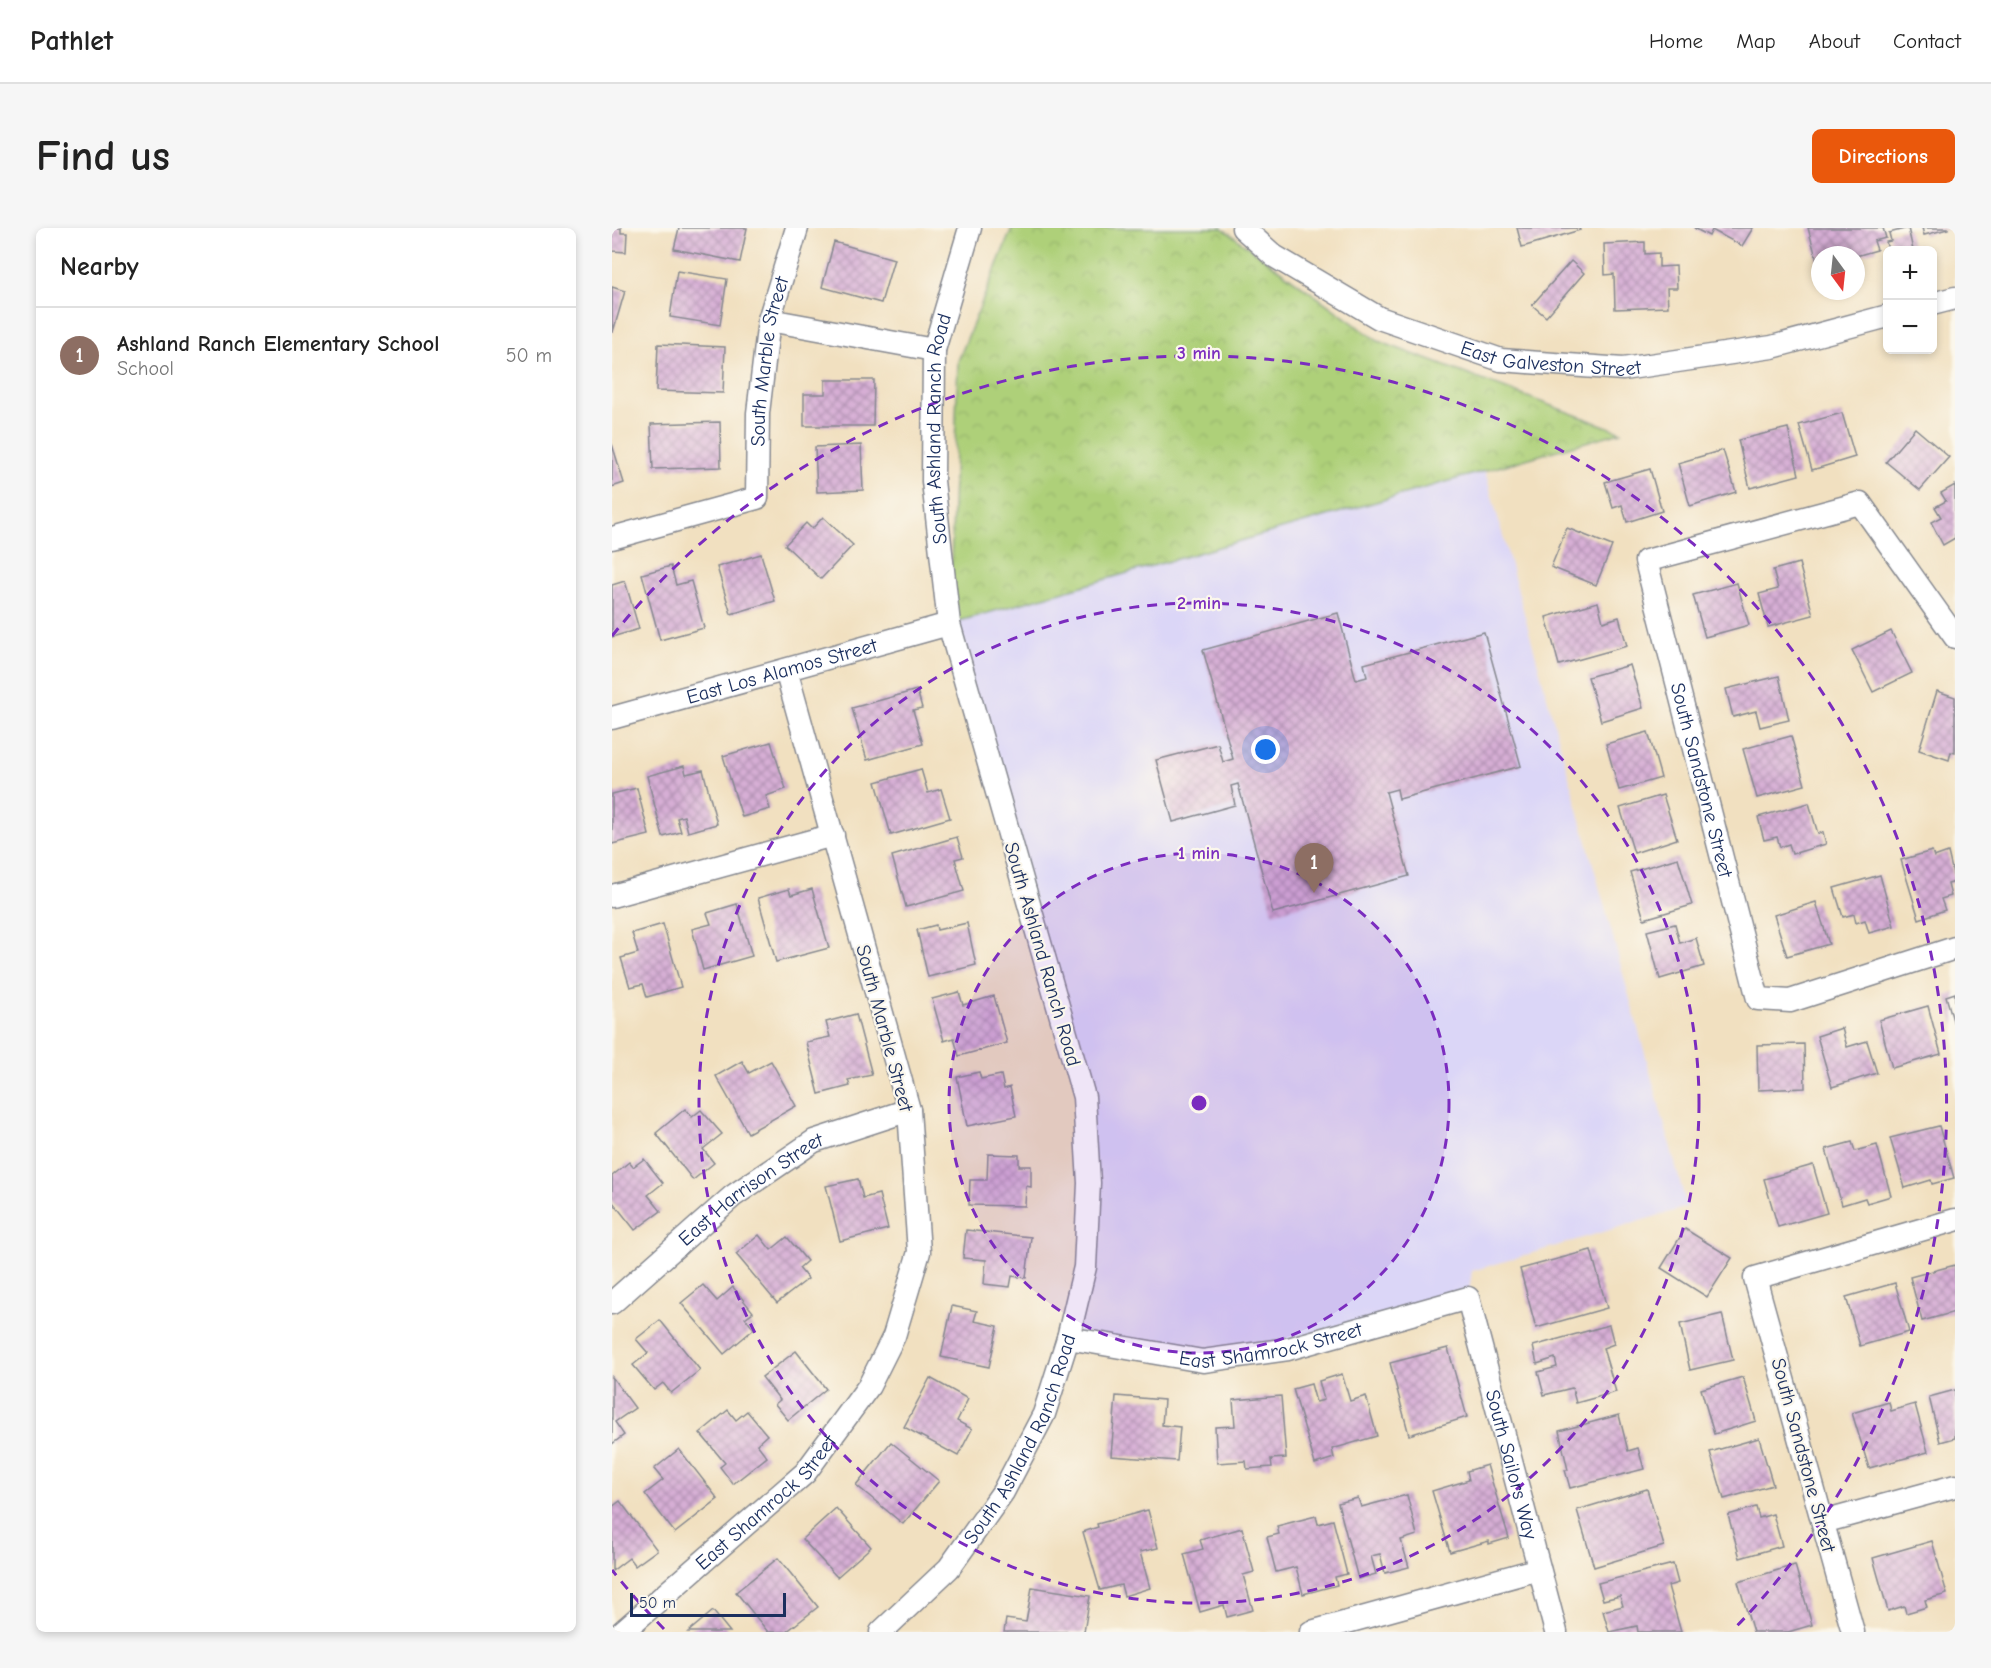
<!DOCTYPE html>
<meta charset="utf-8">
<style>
body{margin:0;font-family:"Comic Neue",sans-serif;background:#f6f6f6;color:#222}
.controls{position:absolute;right:18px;top:18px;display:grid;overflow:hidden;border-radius:9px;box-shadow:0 3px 9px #0003}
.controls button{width:54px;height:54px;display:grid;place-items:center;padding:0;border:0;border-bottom:2px solid #e0e0e0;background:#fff;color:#222;font:30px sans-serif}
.compass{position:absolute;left:1199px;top:18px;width:54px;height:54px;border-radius:50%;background:#fff;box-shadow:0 3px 9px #0003;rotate:165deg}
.scale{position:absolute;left:18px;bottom:15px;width:156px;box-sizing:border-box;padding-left:6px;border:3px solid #1b2f5e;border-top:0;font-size:16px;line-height:21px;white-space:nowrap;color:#1b2f5e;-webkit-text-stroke:4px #fbf7ec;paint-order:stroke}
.you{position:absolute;left:654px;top:522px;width:21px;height:21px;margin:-15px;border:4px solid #fff;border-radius:50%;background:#1a73e8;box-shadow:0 0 0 9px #1a73e833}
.badge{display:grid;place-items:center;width:39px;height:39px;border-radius:50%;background:#ea580c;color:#fff;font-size:20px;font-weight:700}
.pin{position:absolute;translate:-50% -50px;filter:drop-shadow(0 2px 3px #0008)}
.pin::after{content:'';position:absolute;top:32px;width:21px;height:18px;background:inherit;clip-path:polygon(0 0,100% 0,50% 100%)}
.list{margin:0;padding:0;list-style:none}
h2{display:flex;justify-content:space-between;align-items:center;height:78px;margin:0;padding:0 24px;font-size:26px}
h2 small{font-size:20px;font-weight:400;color:#767676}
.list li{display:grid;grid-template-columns:39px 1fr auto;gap:18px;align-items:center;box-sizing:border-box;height:96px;padding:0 24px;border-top:2px solid #e0e0e0}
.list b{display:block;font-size:22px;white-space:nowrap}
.list p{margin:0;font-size:20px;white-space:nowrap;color:#767676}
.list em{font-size:20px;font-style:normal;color:#767676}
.map{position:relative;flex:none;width:1343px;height:1404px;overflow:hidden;border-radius:9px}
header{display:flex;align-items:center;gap:36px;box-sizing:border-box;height:84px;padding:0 30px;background:#fff;border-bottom:2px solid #e0e0e0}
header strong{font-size:28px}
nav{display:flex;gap:33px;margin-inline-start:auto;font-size:21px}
.intro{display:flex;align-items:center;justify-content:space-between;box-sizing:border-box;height:144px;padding:0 36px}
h1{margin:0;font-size:42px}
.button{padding:15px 27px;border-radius:9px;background:#ea580c;color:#fff;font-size:21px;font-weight:700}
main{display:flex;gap:36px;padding:0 36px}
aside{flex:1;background:#fff;border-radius:9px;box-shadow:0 3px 9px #0003}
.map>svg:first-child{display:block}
.built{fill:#dbd6f7}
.park{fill:url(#park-crowns);stroke:#64806c;stroke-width:1.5}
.building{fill:url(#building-cross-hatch)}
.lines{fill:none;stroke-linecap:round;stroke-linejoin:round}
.minor-casing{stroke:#86888f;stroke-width:25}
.minor{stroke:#fff;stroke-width:22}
.ring{fill:none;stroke:#7b2cbf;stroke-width:3;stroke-dasharray:10 8}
.labels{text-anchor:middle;stroke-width:4.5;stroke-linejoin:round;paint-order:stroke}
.street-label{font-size:20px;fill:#1b2f5e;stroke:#fbf7ec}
.centre{fill:#7b2cbf;stroke:#fbf7ec;stroke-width:3}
.ring-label{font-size:18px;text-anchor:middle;font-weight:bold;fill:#7b2cbf;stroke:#fbf7ec;stroke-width:4.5;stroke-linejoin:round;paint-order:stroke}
</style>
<header>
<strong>Pathlet</strong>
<nav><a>Home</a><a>Map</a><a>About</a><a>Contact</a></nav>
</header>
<div class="intro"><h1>Find us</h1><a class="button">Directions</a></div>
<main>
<aside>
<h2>Nearby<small></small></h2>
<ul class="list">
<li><span class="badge" style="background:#8d6e63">1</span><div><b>Ashland Ranch Elementary School</b><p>School</p></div><em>50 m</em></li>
</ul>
</aside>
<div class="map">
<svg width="1343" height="1404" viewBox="0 0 1343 1404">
<defs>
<pattern id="park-crowns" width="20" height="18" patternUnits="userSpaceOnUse" patternTransform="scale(1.5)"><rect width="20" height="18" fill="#aed079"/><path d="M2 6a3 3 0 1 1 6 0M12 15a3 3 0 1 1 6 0" fill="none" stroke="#95b36b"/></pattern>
<pattern id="building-cross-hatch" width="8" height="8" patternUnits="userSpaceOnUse" patternTransform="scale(1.5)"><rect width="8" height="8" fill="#d7afd5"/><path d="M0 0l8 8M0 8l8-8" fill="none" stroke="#ae8fb0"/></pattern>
</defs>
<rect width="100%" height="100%" fill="#fbf7ec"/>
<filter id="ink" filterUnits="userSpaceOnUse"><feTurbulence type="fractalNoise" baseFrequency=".0167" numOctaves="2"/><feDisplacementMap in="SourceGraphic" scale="12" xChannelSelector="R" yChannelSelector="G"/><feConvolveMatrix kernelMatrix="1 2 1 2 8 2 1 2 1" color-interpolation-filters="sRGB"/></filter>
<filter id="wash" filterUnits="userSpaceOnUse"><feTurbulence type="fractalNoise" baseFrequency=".008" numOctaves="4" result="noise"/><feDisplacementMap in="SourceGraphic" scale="24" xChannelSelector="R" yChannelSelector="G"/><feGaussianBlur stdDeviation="1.35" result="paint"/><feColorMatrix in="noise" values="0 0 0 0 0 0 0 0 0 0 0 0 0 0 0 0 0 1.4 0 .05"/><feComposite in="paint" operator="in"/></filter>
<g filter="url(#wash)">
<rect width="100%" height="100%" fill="#f1e0c0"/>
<path class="built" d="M873 243 1075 979 860 1043 856 1070 591 1133 456 1110 473 1039 472 869 337 396Z"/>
<path class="park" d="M400 0H610L766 113 1009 204 337 396 346 133Z"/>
<g id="blocks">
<g class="building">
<path d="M0 0H9V5H15L14 24 0 23Z"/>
<path d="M67 0H135L128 34 62 21Z"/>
<path d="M905 0H967L968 2 910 19Z"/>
<path d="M1082 0H1141L1130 18 1100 2 1097 8Z"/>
<path d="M1196 0H1271L1274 10 1262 13 1265 22 1244 28 1208 27 1207 40Z"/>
<path d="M1296 0 1301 22H1276L1274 14 1279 13 1277 5Z"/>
<path d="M1310 0H1336V1L1312 7Z"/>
<path d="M222 14 282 31 269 75 210 59Z"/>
<path d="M1033 14V26L1047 25V39L1064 38 1065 60H1055L1056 79 1003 81 1002 46 993 47 992 16Z"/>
<path d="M959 33 972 45 934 89 920 77Z"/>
<path d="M65 43 115 51 108 97 58 89Z"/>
<path d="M0 59 13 63 1 104H0Z"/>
<path d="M46 116 113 119 111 165 44 163Z"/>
<path d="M213 152H262L261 198H192V166H213Z"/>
<path d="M1230 185 1243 229 1200 242 1187 197Z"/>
<path d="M108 194 109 239 41 241 39 196Z"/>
<path d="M1176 200 1187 247 1138 260 1126 212Z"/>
<path d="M1303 200 1337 229 1308 262 1274 234Z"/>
<path d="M0 216 12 255 0 259Z"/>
<path d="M249 217 251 262 205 264 203 219Z"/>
<path d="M1111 222 1124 264 1078 278 1066 235Z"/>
<path d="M1038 241 1050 283 1015 294 1010 277 1001 280 993 254Z"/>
<path d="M1343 257V310L1331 317 1319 294 1329 289 1323 279 1334 273 1329 265Z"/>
<path d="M211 289 241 317 209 351 173 317 194 295 200 301Z"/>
<path d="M955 300 1000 318 984 357 939 339Z"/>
<path d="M149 326 163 373 119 386 105 339Z"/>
<path d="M1187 335 1201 387 1156 399 1147 366 1166 361 1161 342Z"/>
<path d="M59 338 64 357 79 353 92 400 48 412 30 346Z"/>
<path d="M13 353 27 401 0 409V357Z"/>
<path d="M1125 355 1137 397 1093 409 1081 367Z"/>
<path d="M986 374 991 394 1007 389 1015 418 947 437 934 389Z"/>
<path d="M726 385 744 452 755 449 752 436 872 404 909 538 787 571 785 561 774 564 797 648 661 685 626 556 619 558 623 577 561 594 544 532 606 516 611 534 621 531 591 422Z"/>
<path d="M1279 403 1300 445 1261 464 1240 422Z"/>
<path d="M1018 437 1031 480 989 493 976 449Z"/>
<path d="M1167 448 1177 492 1148 499 1144 483 1121 489 1114 461Z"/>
<path d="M305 462 310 480 301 482 311 516 255 532 240 480Z"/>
<path d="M1325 463 1343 469V525L1339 524 1337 532 1307 522Z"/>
<path d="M1036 504 1049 550 1007 562 994 516Z"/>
<path d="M1179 508 1193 557 1145 570 1131 521Z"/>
<path d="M159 514 174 561 154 568 158 581 130 589 111 528Z"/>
<path d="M72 538 74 546 91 542 105 596 76 604 72 588 65 590 69 604 51 609 35 548Z"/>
<path d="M309 541 316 565 329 561 338 590 279 607 264 554Z"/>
<path d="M25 560 37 607 0 616V566Z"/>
<path d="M1051 567 1065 611 1022 625 1008 580Z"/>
<path d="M1197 575 1206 606 1211 604 1214 616 1180 626 1177 616 1168 619 1165 609 1152 612 1146 589Z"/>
<path d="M345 609 351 629 343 631 352 663 294 679 280 628Z"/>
<path d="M1320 623 1322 629 1336 624 1343 654 1336 656 1339 668 1329 671 1333 682 1307 691 1289 632Z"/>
<path d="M1066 630 1080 677 1032 691 1018 644Z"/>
<path d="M1268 647 1282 698 1257 705 1253 692 1244 695 1242 686 1231 689 1222 660Z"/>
<path d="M177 661 179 667 200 661 217 720 164 734 146 670Z"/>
<path d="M1204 674 1217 716 1175 728 1162 687Z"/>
<path d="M125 676 140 728 91 742 80 701 99 696 95 685Z"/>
<path d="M355 695 364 737 316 749 305 702 324 697 325 702Z"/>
<path d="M51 696 69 759 35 769 31 756 18 759 9 730 26 725 20 705Z"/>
<path d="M1063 696 1068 715 1084 710 1092 738 1048 751 1035 703Z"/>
<path d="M347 764 351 777 382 768 395 815 347 828 342 810 332 813 320 771Z"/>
<path d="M1343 765V796H1342L1334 768Z"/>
<path d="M1316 778 1329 826 1280 840 1267 792Z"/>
<path d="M244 786 260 847 236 852 238 858 207 866 194 814 218 809 214 794Z"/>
<path d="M1230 800 1235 819 1255 813 1265 845 1220 859 1205 808Z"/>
<path d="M1192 816 1193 860 1146 862 1145 817Z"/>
<path d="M130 833 137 845 159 833 184 878 136 905 104 848Z"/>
<path d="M367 844 369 851 389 847 392 861 398 859 404 888 355 898 345 849Z"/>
<path d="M73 881 80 889 89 882 110 906 91 921 102 935 81 952 44 905Z"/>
<path d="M1327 898 1342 950 1320 956 1319 952 1293 960 1278 910Z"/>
<path d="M1240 914 1243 923 1265 917 1279 968 1255 975 1253 970 1230 977 1214 921Z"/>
<path d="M376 926 407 927V938H419V959L414 958 413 978 357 977 358 952H375Z"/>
<path d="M32 931 51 955 36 967 49 983 23 1002 0 973V948L17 934 21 939Z"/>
<path d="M1201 937 1215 985 1166 999 1152 951Z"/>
<path d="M246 951 251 970 267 966 276 1001 228 1013 214 958Z"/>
<path d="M1073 1001 1120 1030 1095 1069 1049 1040Z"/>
<path d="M354 1002 419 1009 414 1050 400 1048 398 1059 372 1056 374 1032 351 1030Z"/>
<path d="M147 1007 159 1022 175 1009 195 1033 187 1040 196 1051 165 1075 124 1026Z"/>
<path d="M979 1022 995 1080 924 1100 908 1041Z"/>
<path d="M1343 1037V1084L1310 1093 1298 1049Z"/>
<path d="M1283 1055 1297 1104 1248 1118 1234 1069Z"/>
<path d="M91 1057 105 1073 121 1059 141 1084 133 1090 142 1101 112 1126 69 1075Z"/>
<path d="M340 1078 365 1083 362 1093 386 1098 377 1139 329 1129Z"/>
<path d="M1110 1086 1121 1132 1078 1142 1068 1096Z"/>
<path d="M48 1092 88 1142 59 1165 51 1155 42 1162 21 1137 36 1125 24 1111Z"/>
<path d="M997 1097 1002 1116 991 1120 1004 1164 964 1175 960 1160 932 1167 926 1144 945 1139 943 1130 925 1136 921 1118Z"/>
<path d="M836 1120 855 1189 797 1207 778 1135Z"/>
<path d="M184 1123 214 1161 176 1192 163 1176 168 1172 150 1149Z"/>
<path d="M730 1146 738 1173 754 1168 765 1208 720 1221 722 1230 703 1236 681 1161 699 1156 704 1174 712 1172 707 1153Z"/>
<path d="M0 1149 23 1180 3 1194 12 1207 0 1216Z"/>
<path d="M1131 1149 1144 1193 1102 1206 1089 1161Z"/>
<path d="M318 1150 356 1171 345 1193 360 1201 346 1228 292 1199Z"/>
<path d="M1343 1162V1210L1328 1214 1317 1169Z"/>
<path d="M504 1168 552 1172 550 1197 568 1199 565 1233 499 1228Z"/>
<path d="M669 1168 674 1230 659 1231 660 1239 635 1241 634 1233 605 1235 603 1199 623 1198 621 1172Z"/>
<path d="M1277 1174 1279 1183 1303 1176 1316 1224 1257 1240 1240 1185Z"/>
<path d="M116 1182 124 1192 135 1183 155 1207 145 1216 155 1229 121 1256 108 1239 113 1235 88 1205Z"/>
<path d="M1007 1187 1016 1223 1026 1220 1032 1241 958 1260 953 1242H956L947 1203Z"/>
<path d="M1147 1210 1161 1257 1112 1271 1098 1224Z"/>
<path d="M279 1214 327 1253 291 1296 244 1257Z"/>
<path d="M67 1221 106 1271 63 1305 33 1266 51 1252 42 1241Z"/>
<path d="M875 1237 897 1310 877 1316V1313L838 1324 820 1263 857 1252 855 1243Z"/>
<path d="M1035 1261 1052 1318 982 1339 965 1282Z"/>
<path d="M795 1267 805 1307 789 1312 797 1339 773 1345 768 1326 759 1328 764 1346 746 1351 726 1275 746 1270 749 1279Z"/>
<path d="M8 1273 45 1322 23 1338 17 1330 0 1343V1279Z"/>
<path d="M1144 1279 1147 1290 1161 1286 1170 1318 1128 1330 1116 1287Z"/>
<path d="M224 1280 259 1319 225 1349 190 1311Z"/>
<path d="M536 1282 546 1320 528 1324 538 1360 512 1368 509 1357 488 1362 471 1304 486 1299 485 1296Z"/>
<path d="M704 1288 706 1296 721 1292 735 1346 723 1349 725 1357 691 1366 684 1339 664 1344 655 1309 667 1306 665 1298Z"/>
<path d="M630 1300 642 1344 631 1347 641 1382 615 1389 612 1377 588 1384 572 1326 591 1321 588 1312Z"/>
<path d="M1320 1313 1335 1366 1313 1372 1315 1379 1294 1385 1292 1378 1276 1383 1261 1330Z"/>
<path d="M166 1330 206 1379 174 1404H156L124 1364Z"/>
<path d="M1061 1336 1066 1355 1056 1358 1069 1404H1026L1025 1398 997 1404 991 1383 1011 1378 1008 1368 991 1372 986 1355Z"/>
<path d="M1183 1337 1200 1397 1176 1404H1141L1126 1354Z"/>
<path d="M420 1359 478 1368 472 1404H392L394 1391 414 1394Z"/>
<path d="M101 1383 118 1404H76Z"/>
</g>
</g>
</g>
<g filter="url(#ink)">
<use href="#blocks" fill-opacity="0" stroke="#86888f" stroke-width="1.5"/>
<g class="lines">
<g class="minor-casing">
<g id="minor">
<path id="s1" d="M631 0 662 28 767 90 889 132 1011 141 1160 119 1276 88"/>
<path d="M1320 76 1343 70"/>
<path d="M157 92 322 122"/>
<path id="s2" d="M0 310 145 270 146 185 157 92 185 0"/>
<path id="s3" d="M1343 409 1248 275 1034 333 1146 771 1178 773 1343 720"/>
<path id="s4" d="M0 490 337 396"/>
<path d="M0 668 221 607"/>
<path id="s5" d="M0 1075 121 968 202 913 297 882"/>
<path id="s6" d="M456 1110 591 1133 676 1121 856 1070 944 1404"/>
<path d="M1211 1294 1343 1258"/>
<path id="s7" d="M10 1404 193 1245 257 1158 282 1108 307 1024 297 882 174 442"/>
<path id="s8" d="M269 1404 337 1340 391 1264 432 1186 456 1110 473 1039 477 955 472 869 337 396 321 253 322 122 358 0"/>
<path d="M699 1404 927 1341"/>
<path d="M1241 1404 1143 1050 1343 992"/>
</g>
</g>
<use href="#minor" class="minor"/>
</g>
</g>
<circle cx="587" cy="875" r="250" fill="#7b2cbf" fill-opacity=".12"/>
<g class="ring">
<circle cx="587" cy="875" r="250"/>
<circle cx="587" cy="875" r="500"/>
<path d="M52 1401A750 750 0 0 1 0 1342M0 408A750 750 0 1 1 1122 1401"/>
</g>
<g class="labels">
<g class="street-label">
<text dy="7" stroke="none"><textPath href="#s1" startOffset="342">East Galveston Street</textPath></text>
<text dy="7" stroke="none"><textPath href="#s2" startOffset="288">South Marble Street</textPath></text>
<text dy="7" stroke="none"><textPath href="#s8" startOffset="1286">South Ashland Ranch Road</textPath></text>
<text dy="7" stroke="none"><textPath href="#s4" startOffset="176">East Los Alamos Street</textPath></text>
<text dy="7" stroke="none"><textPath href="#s3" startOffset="612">South Sandstone Street</textPath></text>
<text transform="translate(431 726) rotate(74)" y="7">South Ashland Ranch Road</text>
<text transform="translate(273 800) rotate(75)" y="7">South Marble Street</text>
<text dy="7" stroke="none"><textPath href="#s5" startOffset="180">East Harrison Street</textPath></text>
<text dy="7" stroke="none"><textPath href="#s6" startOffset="206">East Shamrock Street</textPath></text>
<text dy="7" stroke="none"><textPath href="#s8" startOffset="242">South Ashland Ranch Road</textPath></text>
<text transform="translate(1192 1227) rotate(75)" y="7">South Sandstone Street</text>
<text dy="7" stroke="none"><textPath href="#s6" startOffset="582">South Sailors Way</textPath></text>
<text dy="7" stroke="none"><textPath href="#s7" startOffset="194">East Shamrock Street</textPath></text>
</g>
</g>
<circle cx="587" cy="875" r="9" class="centre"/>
<g class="ring-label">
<text x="587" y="131">3 min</text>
<text x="587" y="381">2 min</text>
<text x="587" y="631">1 min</text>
</g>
</svg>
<div class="controls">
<button>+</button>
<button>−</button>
</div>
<svg class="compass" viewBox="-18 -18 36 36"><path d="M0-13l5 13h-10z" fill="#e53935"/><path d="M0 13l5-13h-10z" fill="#767676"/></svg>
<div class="scale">50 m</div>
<div class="you"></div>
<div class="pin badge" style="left:702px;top:665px;background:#8d6e63">1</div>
</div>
</main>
